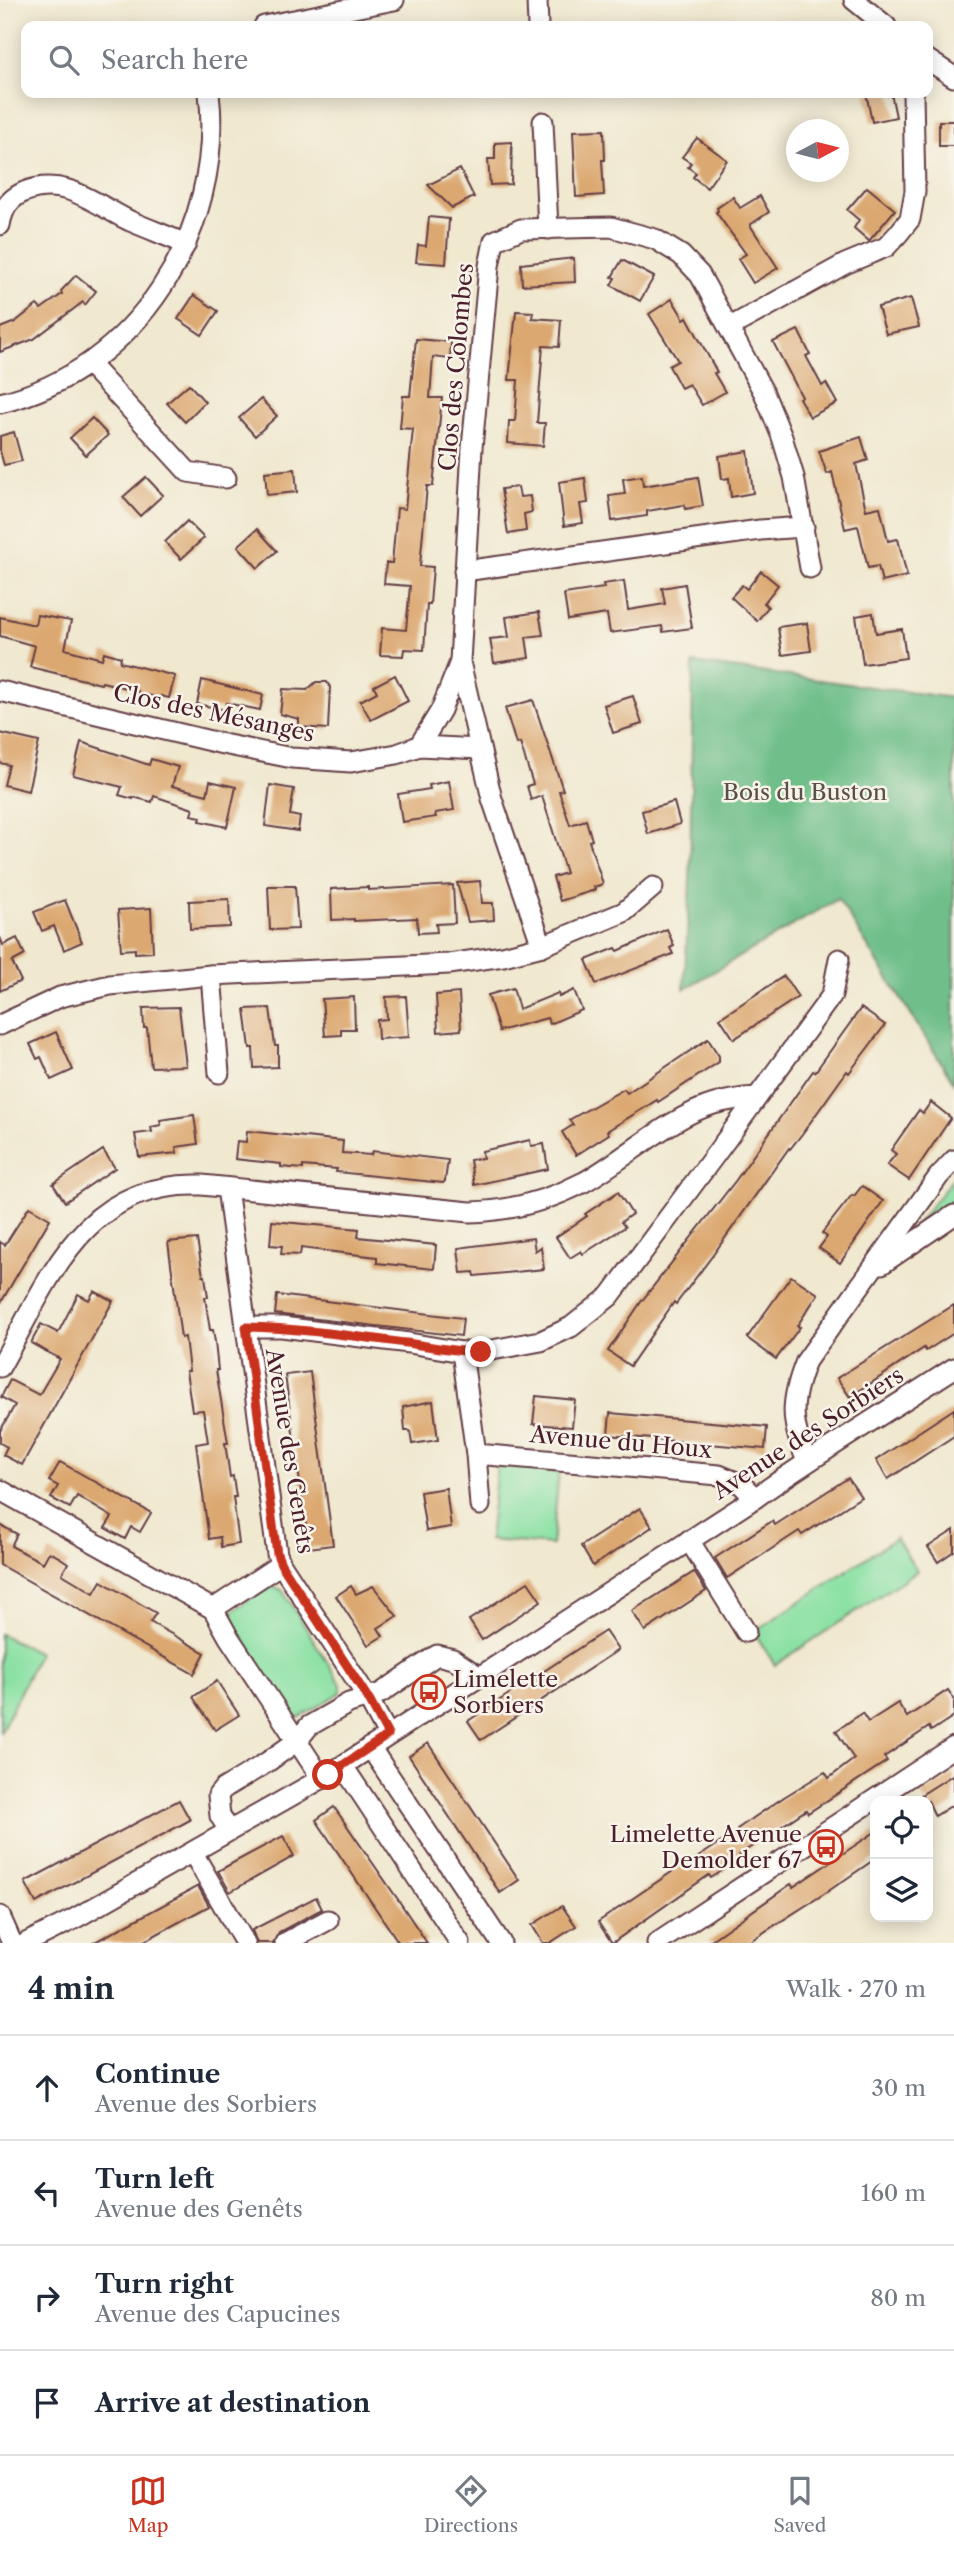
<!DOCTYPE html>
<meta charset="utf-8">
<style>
body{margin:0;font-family:"Libre Caslon Text",serif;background:#f2f2f3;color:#1f2937}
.controls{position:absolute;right:21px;bottom:21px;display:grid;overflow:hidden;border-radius:14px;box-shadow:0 4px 18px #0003}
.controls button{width:63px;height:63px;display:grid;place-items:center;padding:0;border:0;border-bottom:2px solid #e0e1e3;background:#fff;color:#1f2937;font:35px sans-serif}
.compass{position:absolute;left:786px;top:119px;width:63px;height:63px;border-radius:50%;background:#fff;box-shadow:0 4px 18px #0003;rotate:83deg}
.stop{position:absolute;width:21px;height:21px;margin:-16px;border:5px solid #c8321e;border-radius:50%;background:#fff}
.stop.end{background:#c8321e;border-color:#fff;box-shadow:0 2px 7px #0008}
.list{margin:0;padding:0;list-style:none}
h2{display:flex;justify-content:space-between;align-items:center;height:91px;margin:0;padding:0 28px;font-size:30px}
h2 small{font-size:23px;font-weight:400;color:#747a83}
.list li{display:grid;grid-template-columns:46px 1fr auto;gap:21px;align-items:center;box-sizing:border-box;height:105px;padding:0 28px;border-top:2px solid #e0e1e3}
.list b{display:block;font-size:26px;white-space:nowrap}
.list p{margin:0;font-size:23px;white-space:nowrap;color:#747a83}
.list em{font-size:23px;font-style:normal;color:#747a83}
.icon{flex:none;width:38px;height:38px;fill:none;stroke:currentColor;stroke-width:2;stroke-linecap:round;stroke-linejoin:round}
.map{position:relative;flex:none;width:954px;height:1943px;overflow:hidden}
.search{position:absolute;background:#fff;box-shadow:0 4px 18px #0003;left:21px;right:21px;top:21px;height:77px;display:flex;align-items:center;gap:18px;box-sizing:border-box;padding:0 24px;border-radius:14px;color:#747a83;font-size:26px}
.sheet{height:511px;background:#fff}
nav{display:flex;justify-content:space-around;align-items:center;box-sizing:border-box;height:98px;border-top:2px solid #e0e1e3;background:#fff;font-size:19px;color:#747a83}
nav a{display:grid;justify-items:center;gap:4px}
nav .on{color:#c8321e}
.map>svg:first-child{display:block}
.green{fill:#8be1a4;stroke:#6a8068;stroke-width:2}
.forest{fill:#70bf8a;stroke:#5d6f5a;stroke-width:2}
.building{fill:#dca871}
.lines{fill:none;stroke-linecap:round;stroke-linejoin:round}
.minor-casing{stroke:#633d44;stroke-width:23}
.minor{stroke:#fff;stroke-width:19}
.route{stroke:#c8321e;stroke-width:9}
.labels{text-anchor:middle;stroke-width:5;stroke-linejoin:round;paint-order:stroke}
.street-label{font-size:23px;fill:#4a1f2b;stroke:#f7f3e8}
.park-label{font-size:23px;fill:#5a5049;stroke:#f7f3e8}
.poi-label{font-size:23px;fill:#4a1f2b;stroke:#f7f3e8;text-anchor:start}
</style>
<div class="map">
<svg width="954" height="1943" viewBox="0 0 954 1943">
<rect width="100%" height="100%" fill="#f7f3e8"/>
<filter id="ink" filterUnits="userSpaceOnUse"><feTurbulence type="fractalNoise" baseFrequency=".0143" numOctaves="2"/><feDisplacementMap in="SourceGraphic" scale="14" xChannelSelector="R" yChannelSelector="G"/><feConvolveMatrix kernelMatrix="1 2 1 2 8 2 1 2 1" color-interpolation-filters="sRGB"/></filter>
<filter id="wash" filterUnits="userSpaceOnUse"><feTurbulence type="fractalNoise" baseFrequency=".00686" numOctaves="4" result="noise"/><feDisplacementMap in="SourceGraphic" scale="28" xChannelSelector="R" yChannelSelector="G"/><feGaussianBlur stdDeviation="1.57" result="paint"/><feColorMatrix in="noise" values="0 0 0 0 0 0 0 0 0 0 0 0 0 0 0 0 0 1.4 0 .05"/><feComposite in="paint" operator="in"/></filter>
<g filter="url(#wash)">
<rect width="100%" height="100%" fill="#f0e8cf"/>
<g class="green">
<path d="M954 1177V1203L910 1233Z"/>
<path d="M497 1465 559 1471 552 1545 489 1540Z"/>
<path d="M896 1538 917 1571 775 1665 754 1632Z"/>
<path d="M273 1586 282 1590 341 1684V1692L338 1694 299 1718 291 1716 230 1618V1613L255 1595Z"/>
<path d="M0 1634 39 1653 0 1733Z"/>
</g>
<path class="forest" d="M693 663 954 698V1083L838 899 684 989 690 880Z"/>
<g id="blocks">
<g class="building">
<path d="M866 93H891L896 117 872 122Z"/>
<rect x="939" y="121" width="15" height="25"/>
<path d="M604 130 605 160H602L604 195 576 197 573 131Z"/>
<path d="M697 138 727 160 707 188 693 177 696 173 688 167 691 163 682 157Z"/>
<path d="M512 142 511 184 490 185 488 159H495V143Z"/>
<path d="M460 169 474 197 452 208 428 185Z"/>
<path d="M867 187 895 210 869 241 854 228 859 220 847 210Z"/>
<path d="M760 196 769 212 750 225 778 268 753 283 738 259 746 254 716 212 718 211 717 208 733 197 740 208Z"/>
<path d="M429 217 449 219 446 264 416 262 418 245 426 246Z"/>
<path d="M574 258 575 282 522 285 521 264Z"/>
<path d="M622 260 654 277 640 301 611 285 615 278 612 277Z"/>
<path d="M76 275 96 291 85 305 83 302 34 339 0 352V328L15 322 37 305 41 309 62 294 61 291Z"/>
<path d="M194 295 218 311 202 335 178 319Z"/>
<path d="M911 298 919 327 886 334 878 307Z"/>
<path d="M672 299 684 319 687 317 717 372 714 373 725 392 702 405 689 384 681 388 669 366 678 361 649 314Z"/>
<path d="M516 311 533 312 532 318 561 320 559 347 543 346 537 423H545L543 446 508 443 509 421H515L518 380H509Z"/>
<path d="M798 330 810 354 806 356 822 386 826 383 837 403 810 417 799 398 802 397 773 342Z"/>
<path d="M416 339 451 342 450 359 433 357 430 398H442L433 486H427L420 566 433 567 430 604H427L424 650 404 649 403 656 380 655 382 628 406 630 410 586 384 584 386 563H392L397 508 405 509 413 429 400 428 403 396H410Z"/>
<path d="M189 384 205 402 185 422 167 403Z"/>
<path d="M261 399 277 416 255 436 239 418Z"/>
<path d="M92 418 108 435 86 455 70 438Z"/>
<path d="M14 432 22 461 4 465 0 451V436Z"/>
<path d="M861 437 868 460 856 464 866 510 880 507 888 541 898 539 907 576 882 582 878 566 868 568 858 526 845 529 832 472 827 474 819 451Z"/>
<path d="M748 451 753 493 731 497 729 478 722 479 719 456Z"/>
<path d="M295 469 297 492 267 495 265 472Z"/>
<path d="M642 476 643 486 698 477 703 506 685 509 684 505 647 511V516L612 521 609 496 625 494 623 479Z"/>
<path d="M146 477 163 495 140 516 123 497Z"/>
<path d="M585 478 588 503 580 504 583 523 564 526 559 482Z"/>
<path d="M518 487 520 497 530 496 532 512 524 514 526 531 508 534 501 489Z"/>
<path d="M187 521 204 538 181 559 165 542Z"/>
<path d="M257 529 277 551 258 568 238 546Z"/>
<path d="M761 571 778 585 764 603 768 607 757 621 731 597 742 585 747 589Z"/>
<path d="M624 581 628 610 665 604 662 588 685 584 692 628 663 632 662 626 610 633 607 614 568 620 564 594 604 588 603 584Z"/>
<path d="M539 612 543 635 526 637 529 658 494 663 490 639 509 637 506 617Z"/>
<path d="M873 613 876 633 902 629 906 658 863 664 856 616Z"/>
<path d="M37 615 71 621 65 649 102 659 104 652 121 657 120 662 175 676 169 698 161 696V698L137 693 138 691 102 682 101 684 30 667 35 646 0 636V617L35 625Z"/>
<path d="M807 623 811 651 782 655 778 627Z"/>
<path d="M395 675 408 701 371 720 360 701 377 692 374 686Z"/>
<path d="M202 680 263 695 260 710 226 703 225 710 197 704Z"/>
<path d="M316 682H327L330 687 328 729 299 727V719L280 714 283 689 307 690Z"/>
<path d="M633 696 642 724 613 733 604 705Z"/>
<path d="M533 700 563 790 559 791 570 825 586 820 592 840 589 841 603 884 594 887 595 890 560 901 553 877 566 873 542 796 531 800 527 786 533 784 520 743 516 744 505 708Z"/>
<path d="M0 733 39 742 28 791 4 785 9 765 0 763Z"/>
<path d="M81 742 149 765 151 759 178 767 172 786 207 795 210 781 236 787 227 827 200 821 201 817 191 815 193 809 154 796 152 802 133 797V799L119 795 122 787 73 775Z"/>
<path d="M449 781 454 810 435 813 436 817 402 822 398 794 430 789 429 785Z"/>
<path d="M270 785 294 789 290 815 300 817 298 831 265 826Z"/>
<path d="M674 802 680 824 648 834 642 811Z"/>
<path d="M480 881 482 903H493L494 920 468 922 457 883Z"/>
<path d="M453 885 455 923 436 924 437 932 418 933 417 918 354 921V919L332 920 331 889 368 887V890Z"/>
<path d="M268 886H295L298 929 270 930Z"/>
<path d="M229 899 230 927 190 929 189 901Z"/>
<path d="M65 900 82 942 64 950 54 926 42 931 34 912Z"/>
<path d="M151 908 153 952 135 953V949L121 950 118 910Z"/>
<path d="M667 929 674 946 670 948 673 954 596 984 586 960 616 948 618 951Z"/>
<path d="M0 937 3 945 17 938 25 955 12 962 21 981 0 991Z"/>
<path d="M784 976 798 997 734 1039 720 1018Z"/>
<path d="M513 988 519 1009 558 993 559 997 574 990 582 1010 550 1024 547 1018 499 1031 488 995Z"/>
<path d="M459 993 461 1030 438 1032 436 995Z"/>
<path d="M406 996 409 1037 378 1039 377 1020 387 1019 386 997Z"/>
<path d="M354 997 355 1029H341V1035L325 1036 322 999Z"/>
<path d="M179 1007 186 1066 151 1067 147 1028H144L143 1008Z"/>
<path d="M270 1008 275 1046H278V1067L254 1068 253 1048H250L245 1009Z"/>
<path d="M861 1008 885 1025 849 1073 847 1071 802 1134 790 1149 789 1148 713 1255 676 1304 674 1302 630 1366 608 1351 641 1302 736 1180 813 1071 815 1072Z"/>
<path d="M56 1032 73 1070 51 1080 41 1057 37 1059 30 1044Z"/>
<path d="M708 1039 719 1056V1062L658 1102 657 1100 607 1131 609 1134 576 1155 562 1132 573 1125 569 1120 624 1089 627 1093Z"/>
<path d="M931 1102 951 1118 909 1180 887 1165 896 1154 891 1150 919 1110 923 1113Z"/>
<path d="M194 1115 198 1144 176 1147 177 1153 139 1157 135 1134 152 1132 151 1127 161 1125 160 1120Z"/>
<path d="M247 1131 343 1141 342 1153 371 1155 372 1151 448 1160 445 1181 443 1183 336 1172 337 1169 303 1166V1169L281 1167V1164L235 1159 237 1141 246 1142Z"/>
<path d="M530 1140 531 1146 544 1144 548 1169 474 1185 470 1160 483 1158 482 1151Z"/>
<path d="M103 1150 115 1168 65 1202 53 1184Z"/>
<path d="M862 1186 883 1201 840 1263 819 1248 827 1237 822 1233 852 1195 854 1196Z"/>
<path d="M618 1192 632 1214 621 1222 625 1227 583 1254 581 1251 570 1258 556 1237 587 1216 585 1214Z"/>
<path d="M29 1207 50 1219 0 1304V1242L5 1245Z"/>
<path d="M272 1221 359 1229 358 1237 436 1245 434 1269 377 1263V1257L317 1250 301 1248 300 1255 281 1254 282 1246 270 1245Z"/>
<path d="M533 1238 535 1251 541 1247 544 1269 475 1276 474 1272 461 1273 458 1248Z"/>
<path d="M197 1239 203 1276H205L208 1297H205L210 1330H213L215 1342 218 1370H216L228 1443H225L230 1477 233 1476 236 1497H233L239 1544 221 1547 220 1537 209 1539 196 1444 208 1442 203 1410 192 1411 186 1371H189L185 1337 181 1338 168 1242Z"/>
<path d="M791 1276 818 1294 797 1326 800 1327 776 1359 747 1338Z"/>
<path d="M94 1291 113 1301 22 1465 3 1455 7 1447 0 1443V1431L15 1405 1 1397 10 1380 39 1395 60 1359 31 1343 41 1324 58 1333 78 1294 89 1300Z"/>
<path d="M277 1295 463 1318 461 1336 275 1314Z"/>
<path d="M954 1305V1333L926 1351 924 1348 850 1397 837 1378Z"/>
<path d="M310 1372 333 1545 309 1548 285 1375Z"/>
<path d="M536 1396 575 1400 572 1427 533 1424Z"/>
<path d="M433 1401 438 1440 412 1444 410 1431H405L403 1407Z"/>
<path d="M954 1409V1436L888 1479 876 1460Z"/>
<path d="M610 1413 767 1427 765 1449 608 1435Z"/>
<path d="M60 1462 151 1513 140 1532 131 1527 125 1539 105 1528 112 1517 77 1496 70 1508 51 1498 58 1486 49 1481Z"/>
<path d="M848 1478 861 1497 802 1535 799 1531 727 1578 715 1558 772 1521 775 1525Z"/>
<path d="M446 1488 451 1527 426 1531 420 1492Z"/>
<path d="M640 1508 652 1527 593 1566 581 1546Z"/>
<path d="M0 1525 17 1534 11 1546 43 1563 49 1552 59 1557 68 1563 62 1574 94 1593 101 1581 156 1613 150 1622 205 1653 194 1674 0 1565Z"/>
<path d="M954 1530V1551L938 1562 928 1547Z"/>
<path d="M694 1572 706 1591 645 1631 632 1611Z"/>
<path d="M528 1582 541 1601 482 1640 469 1620Z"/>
<path d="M351 1586 356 1594 373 1586 397 1616 378 1628 383 1636 368 1645 336 1596Z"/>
<path d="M605 1631 618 1650 481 1740 468 1721Z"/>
<path d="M217 1681 239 1715 215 1730 193 1697Z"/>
<path d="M948 1690 954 1699V1716L931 1731 929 1727 884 1757 887 1761 808 1813 806 1810 739 1855 742 1858 711 1878 709 1875 612 1943 598 1922 685 1863 686 1865 738 1831 737 1829 784 1797 825 1772 829 1778 854 1759 836 1731 862 1713 868 1722 898 1703 907 1717Z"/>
<path d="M428 1743 519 1880 500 1893 409 1756Z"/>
<path d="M954 1774V1804L935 1816 928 1801H925L921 1795Z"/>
<path d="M179 1800 190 1820 36 1903 25 1882Z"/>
<path d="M334 1807 399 1901 427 1943H399L357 1881 316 1820Z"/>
<path d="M875 1832V1859L827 1892 747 1943H707L791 1884 793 1887Z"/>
<path d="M283 1836 294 1856 230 1892 218 1871Z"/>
<path d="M198 1886 209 1906 181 1921 141 1943H93Z"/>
<path d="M316 1897 322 1909 279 1932 273 1943H257L252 1930Z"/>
<path d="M562 1906 576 1926 550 1943H543L532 1925Z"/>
</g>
</g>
</g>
<g filter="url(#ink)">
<use href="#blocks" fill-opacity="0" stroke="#633d44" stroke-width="2"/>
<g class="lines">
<g class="minor-casing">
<g id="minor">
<path d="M537 0 538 26"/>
<path d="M854 0 886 26"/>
<path d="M264 26 394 0"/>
<path d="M928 60 954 77"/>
<path d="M543 122 548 229"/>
<path d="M0 225C3 208 9 199 24 192 65 175 96 205 130 221 149 229 167 236 186 244"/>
<path d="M730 327 845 264 886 247 898 234 910 219 915 191 913 93"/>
<path d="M89 364 188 472 226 478"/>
<path d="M0 403C137 371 225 229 209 93"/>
<path d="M464 571 760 530 804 527"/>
<path d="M0 691 223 744 292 758 351 762 397 754 419 746 480 749"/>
<path d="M419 746 441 710 460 662"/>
<path d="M542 946 492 799 460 662 472 448 489 266 494 241 521 229 611 227 655 239 681 255 700 275 764 393 782 437 794 477 810 568"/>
<path d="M211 975 219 1073"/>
<path d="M0 1025 60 997 110 985 211 975 449 964 503 956 542 946 624 912 653 887"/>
<path d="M227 1188 277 1554 281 1564 368 1698 388 1735"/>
<path d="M882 1264 954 1215"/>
<path d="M246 1327H282L409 1343 462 1352H481L541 1341 571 1327 610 1296 715 1155 832 995 839 959"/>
<path d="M462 1352 476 1454 480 1505"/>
<path d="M0 1367C50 1279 82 1181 202 1185L470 1212C510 1211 548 1201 584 1182 625 1159 670 1117 714 1104 728 1100 742 1098 757 1097"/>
<path d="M476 1454 719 1475 741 1484 755 1498"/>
<path d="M807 1461C790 1422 790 1401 806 1361L939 1176 954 1160"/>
<path d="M0 1490 213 1609 228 1636 322 1779"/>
<path d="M689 1540 746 1632"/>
<path d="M213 1609 281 1564"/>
<path d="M370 1747 501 1943"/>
<path d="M343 1766 460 1943"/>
<path d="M229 1830 220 1816 218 1795 223 1789 266 1763 297 1741 309 1726 349 1703 381 1693 437 1655 453 1659 478 1676"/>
<path d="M193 1853 245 1943"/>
<path d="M0 1916 12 1943"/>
<path d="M26 1943 74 1919 328 1775 755 1498C820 1452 888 1411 954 1368"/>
<path d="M285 1943 328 1920"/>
<path d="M657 1943 954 1747"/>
</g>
</g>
<use href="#minor" class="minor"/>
</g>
</g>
<g class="lines" filter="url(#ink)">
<path class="route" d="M328 1775 388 1735 368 1698 281 1564 277 1554 246 1327C299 1328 353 1336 406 1343 431 1346 455 1352 481 1352"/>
</g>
<defs>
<g id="bus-ring" transform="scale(1.75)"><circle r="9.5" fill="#f7f3e8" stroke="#c8321e" stroke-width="1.5"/><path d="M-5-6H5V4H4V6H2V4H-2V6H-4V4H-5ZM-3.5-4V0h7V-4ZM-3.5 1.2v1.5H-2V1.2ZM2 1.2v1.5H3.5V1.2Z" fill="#c8321e"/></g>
</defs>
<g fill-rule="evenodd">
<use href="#bus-ring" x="429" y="1692"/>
<use href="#bus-ring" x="826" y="1847"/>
</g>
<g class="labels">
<g class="street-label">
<text transform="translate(456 367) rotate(-85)" y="8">Clos des Colombes</text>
<text transform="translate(214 713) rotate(12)" y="8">Clos des Mésanges</text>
<text transform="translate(808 1433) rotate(-33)" y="8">Avenue des Sorbiers</text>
<text transform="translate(621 1442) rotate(5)" y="8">Avenue du Houx</text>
<text transform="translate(290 1451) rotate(81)" y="8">Avenue des Genêts</text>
</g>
<g class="park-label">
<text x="805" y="800">Bois du Buston</text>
</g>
<g class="poi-label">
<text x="453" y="1687">Limelette<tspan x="453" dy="26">Sorbiers</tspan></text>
<text x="802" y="1842" text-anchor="end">Limelette Avenue<tspan x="802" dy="26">Demolder 67</tspan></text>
</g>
</g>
</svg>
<div class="controls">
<button><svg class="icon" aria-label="locate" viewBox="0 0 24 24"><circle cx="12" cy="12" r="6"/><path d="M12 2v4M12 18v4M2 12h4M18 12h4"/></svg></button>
<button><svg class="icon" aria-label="layers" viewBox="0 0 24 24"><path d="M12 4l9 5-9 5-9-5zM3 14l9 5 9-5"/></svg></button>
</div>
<svg class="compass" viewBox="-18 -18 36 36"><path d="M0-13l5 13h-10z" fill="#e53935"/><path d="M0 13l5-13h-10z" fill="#747a83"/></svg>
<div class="stop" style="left:328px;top:1775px"></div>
<div class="stop end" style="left:481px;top:1352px"></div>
<div class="search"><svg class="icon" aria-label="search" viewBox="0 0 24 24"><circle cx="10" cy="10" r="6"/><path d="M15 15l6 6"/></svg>Search here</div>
</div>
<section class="sheet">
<h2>4 min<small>Walk · 270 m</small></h2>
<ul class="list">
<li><svg class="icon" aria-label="ahead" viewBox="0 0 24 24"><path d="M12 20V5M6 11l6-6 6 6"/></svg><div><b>Continue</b><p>Avenue des Sorbiers</p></div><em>30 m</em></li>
<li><svg class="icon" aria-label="left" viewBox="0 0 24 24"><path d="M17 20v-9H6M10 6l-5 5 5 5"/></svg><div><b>Turn left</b><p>Avenue des Genêts</p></div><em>160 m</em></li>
<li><svg class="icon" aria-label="right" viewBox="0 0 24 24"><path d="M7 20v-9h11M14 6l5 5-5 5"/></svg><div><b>Turn right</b><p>Avenue des Capucines</p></div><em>80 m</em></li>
<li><svg class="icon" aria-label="arrive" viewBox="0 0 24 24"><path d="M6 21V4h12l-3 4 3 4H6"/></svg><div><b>Arrive at destination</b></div></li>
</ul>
</section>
<nav>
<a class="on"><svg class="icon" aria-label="map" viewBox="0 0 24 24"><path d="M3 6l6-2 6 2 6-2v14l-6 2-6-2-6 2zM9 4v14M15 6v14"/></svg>Map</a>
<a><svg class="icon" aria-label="directions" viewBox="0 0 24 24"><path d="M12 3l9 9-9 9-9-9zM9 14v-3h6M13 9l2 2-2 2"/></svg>Directions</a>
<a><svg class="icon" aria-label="saved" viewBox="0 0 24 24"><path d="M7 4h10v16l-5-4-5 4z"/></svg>Saved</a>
</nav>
